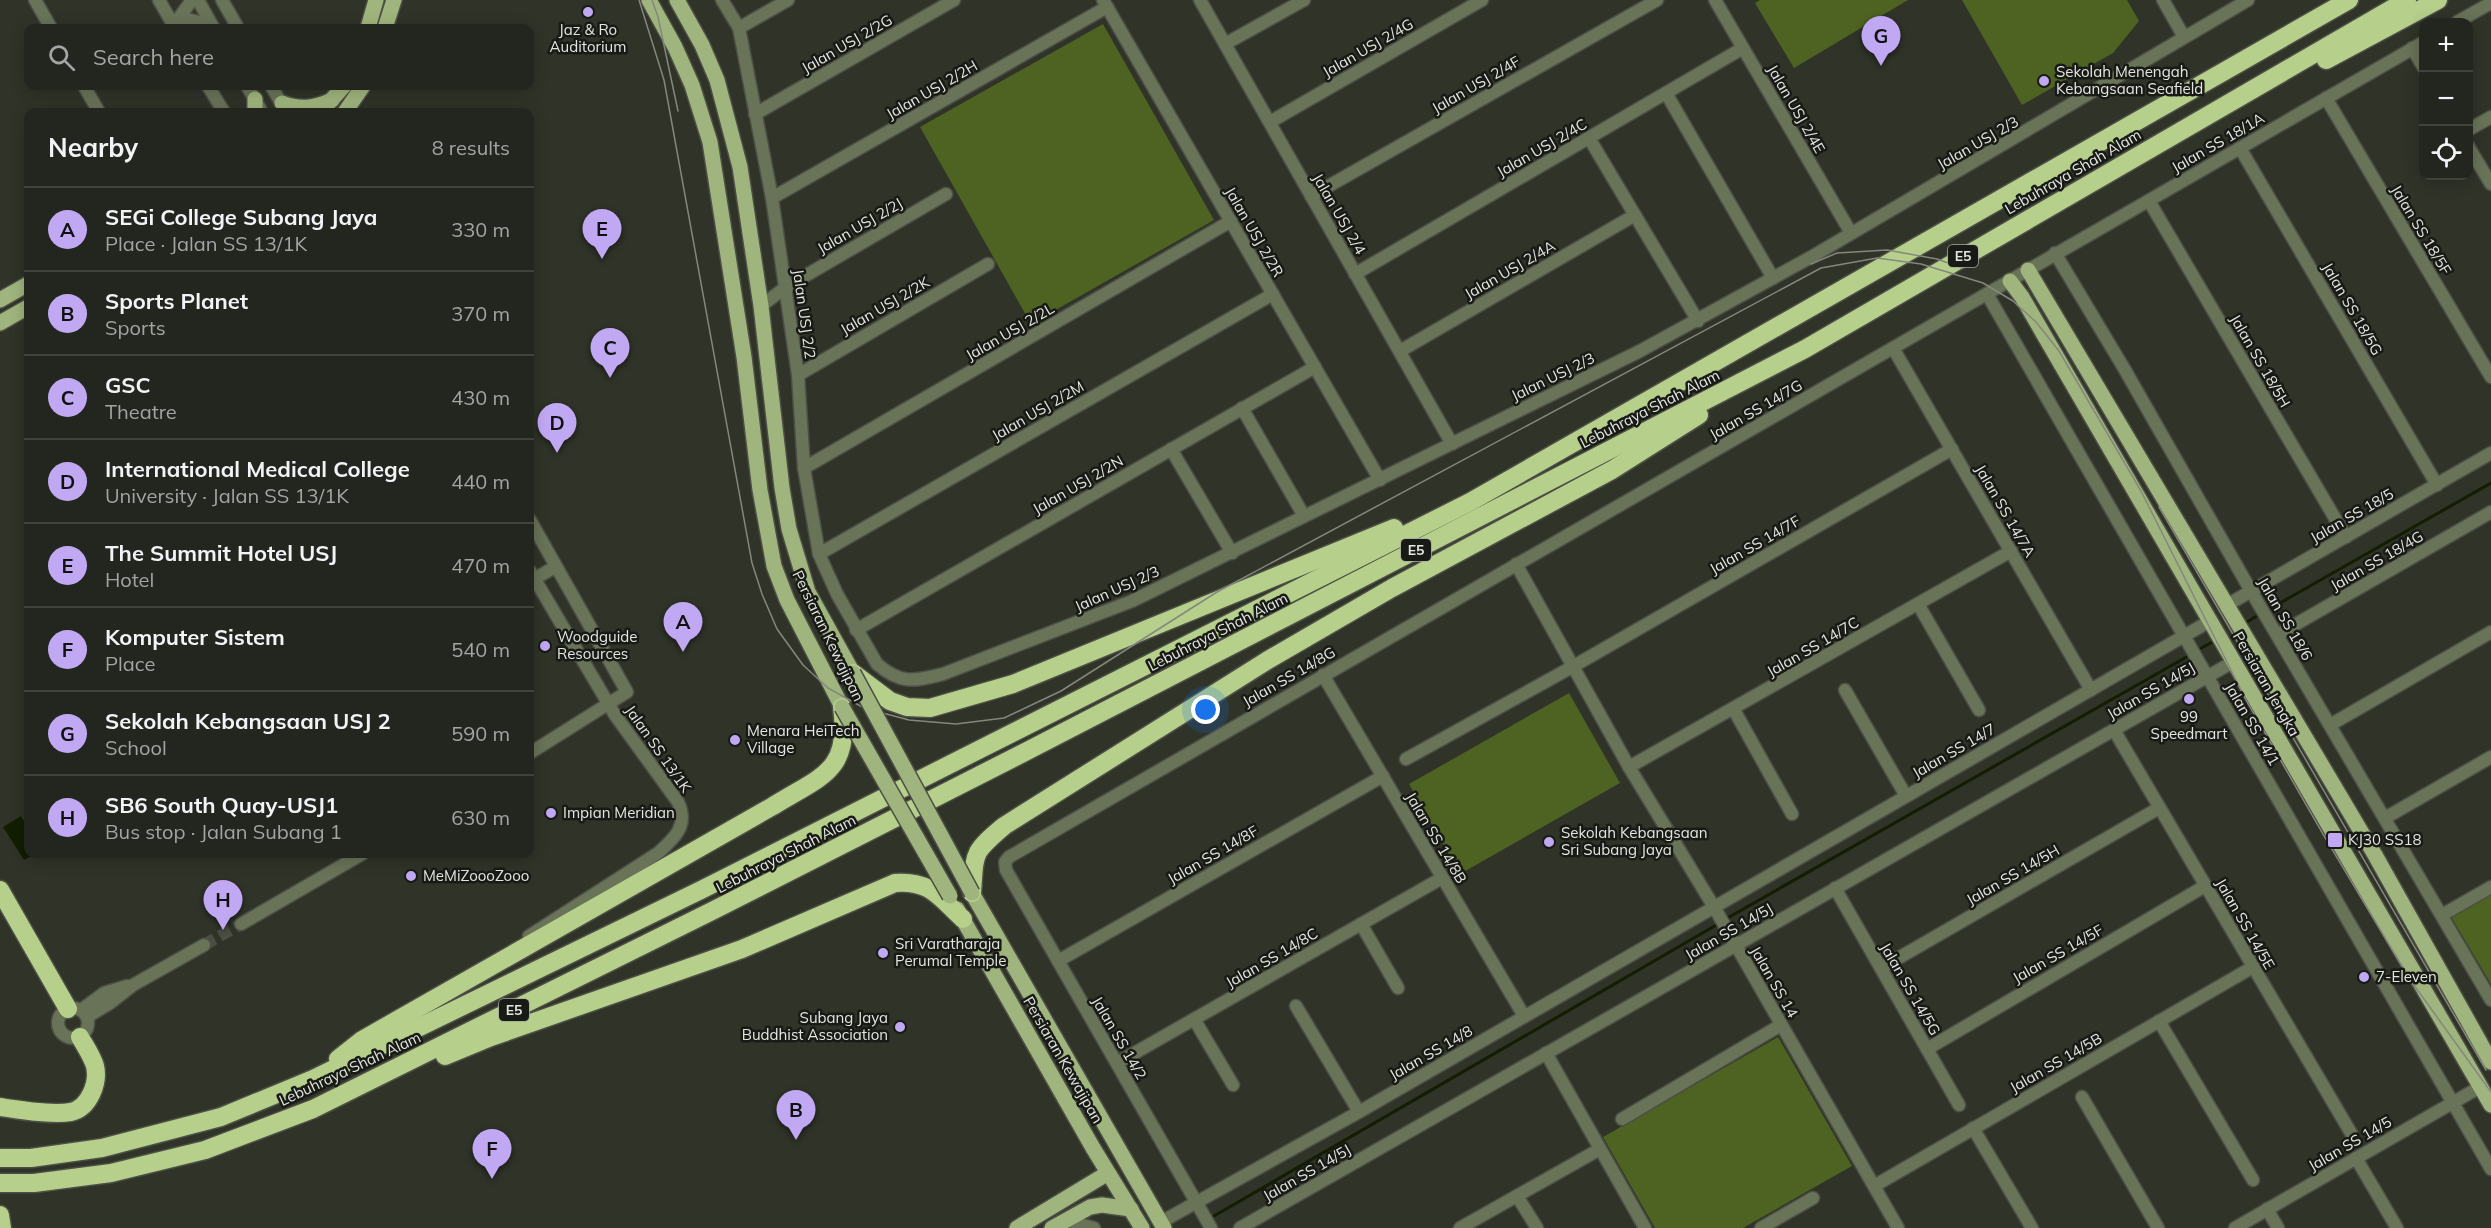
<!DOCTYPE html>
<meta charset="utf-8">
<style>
body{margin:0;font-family:Mulish,sans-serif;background:#2f322b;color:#f1f3f6}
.controls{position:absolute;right:18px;top:18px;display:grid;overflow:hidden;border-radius:12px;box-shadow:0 3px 15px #0003}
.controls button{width:54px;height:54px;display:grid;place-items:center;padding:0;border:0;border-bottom:2px solid #40433c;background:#23261e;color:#f1f3f6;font:30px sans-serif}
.you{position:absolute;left:1206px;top:710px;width:21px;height:21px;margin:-15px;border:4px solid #fff;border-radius:50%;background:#1a73e8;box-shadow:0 0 0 9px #1a73e833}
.badge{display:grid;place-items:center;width:39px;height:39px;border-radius:50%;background:#c1a8f3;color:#111;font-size:20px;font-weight:700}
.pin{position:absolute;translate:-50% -50px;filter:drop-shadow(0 2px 3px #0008)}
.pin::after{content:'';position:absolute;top:32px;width:21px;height:18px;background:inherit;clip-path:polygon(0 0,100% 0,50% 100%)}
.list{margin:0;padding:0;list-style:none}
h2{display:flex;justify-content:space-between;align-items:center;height:78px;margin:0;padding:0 24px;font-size:26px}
h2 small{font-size:20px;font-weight:400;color:#a3a5a4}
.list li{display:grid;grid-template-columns:39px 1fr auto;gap:18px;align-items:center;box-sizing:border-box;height:84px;padding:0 24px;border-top:2px solid #40433c}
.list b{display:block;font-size:22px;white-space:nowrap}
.list p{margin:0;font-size:20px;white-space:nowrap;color:#a3a5a4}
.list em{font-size:20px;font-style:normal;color:#a3a5a4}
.icon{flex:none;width:33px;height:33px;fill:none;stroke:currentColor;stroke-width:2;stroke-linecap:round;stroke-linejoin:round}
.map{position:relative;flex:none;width:2491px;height:1228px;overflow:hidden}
.search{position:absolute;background:#23261e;box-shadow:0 3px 15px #0003;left:24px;top:24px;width:510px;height:66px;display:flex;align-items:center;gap:15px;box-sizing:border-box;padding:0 21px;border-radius:12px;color:#a3a5a4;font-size:22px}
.panel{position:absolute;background:#23261e;box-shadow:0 3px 15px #0003;left:24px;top:108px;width:510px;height:750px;border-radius:12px}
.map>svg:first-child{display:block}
.green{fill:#4e6322}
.water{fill:#131d00}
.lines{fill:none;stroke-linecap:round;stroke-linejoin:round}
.stream{stroke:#131d00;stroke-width:3}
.minor-tunnel{stroke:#4a4e43;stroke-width:12;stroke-dasharray:12 6;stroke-linecap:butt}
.minor-casing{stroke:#4c4f45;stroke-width:15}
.major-casing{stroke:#4c4f45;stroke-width:18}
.highway-casing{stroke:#4c4f45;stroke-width:21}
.minor{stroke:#697358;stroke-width:12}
.major{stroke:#a0b57d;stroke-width:15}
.highway{stroke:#b6cf8b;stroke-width:18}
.tram{stroke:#84877e;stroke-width:1.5}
.major-bridge-casing{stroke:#4c4f45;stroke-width:18;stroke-linecap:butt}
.major-bridge{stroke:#a0b57d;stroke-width:15}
.poi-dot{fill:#c1a8f3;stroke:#181a15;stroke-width:2}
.labels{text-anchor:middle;stroke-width:5;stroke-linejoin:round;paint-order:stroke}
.shield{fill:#181a15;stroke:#a6a8a2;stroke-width:1.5}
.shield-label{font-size:14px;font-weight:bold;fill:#e3e5df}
.poi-label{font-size:15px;fill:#e3e5df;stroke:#181a15;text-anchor:start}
.street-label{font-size:15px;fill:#e3e5df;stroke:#181a15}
</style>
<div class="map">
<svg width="2491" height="1228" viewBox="0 0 2491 1228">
<rect width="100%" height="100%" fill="#2f3328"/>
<g class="green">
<path d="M1760 0H1908L1794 68 1755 3Z"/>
<path d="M1962 0H2127L2139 21 2113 53 2022 105Z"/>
<path d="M1103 24 1214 220 1031 324 920 127Z"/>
<path d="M1569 693 1620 783 1460 874 1409 784Z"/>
<path d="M2491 891V984L2450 915Z"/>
<path d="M1778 1037 1852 1166 1743 1228H1655L1603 1137Z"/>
</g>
<path class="water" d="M21 816 28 828V854H35L24 860 3 827Z"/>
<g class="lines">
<g class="stream">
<path d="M2266 611 2491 483"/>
<path d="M2242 625 2260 614"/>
<path d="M2196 651 2216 640"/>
<path d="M1724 920 2190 655"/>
<path d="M1214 1216 1718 924"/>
</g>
<path class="minor-tunnel" d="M204 945 241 924"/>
<g class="minor-casing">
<g id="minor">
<path d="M35 0 51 28"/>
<path d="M159 0 175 28"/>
<path d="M198 0 213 27"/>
<path d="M222 0 238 28"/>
<path d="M722 0 739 28 772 198 798 375 804 468 819 554 837 594 877 664C901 685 915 681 943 674L1132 601 1640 351 1813 256 2248 0"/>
<path d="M1103 0 1380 480"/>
<path d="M1200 0 1452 444"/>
<path d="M1715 0 1851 233"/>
<path d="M2163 0 2184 37"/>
<path d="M176 22 192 0"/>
<path d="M2457 22 2491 3"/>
<path d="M173 25 187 19 212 25"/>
<path d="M739 28 788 0"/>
<path d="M1225 44 1304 0"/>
<path d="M2412 48 2424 68"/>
<path d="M84 86 99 112"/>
<path d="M208 86 224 112"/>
<path d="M247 86 262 112"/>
<path d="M271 86 286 111"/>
<path d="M1666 93 1773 278"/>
<path d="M2326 98 2491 377"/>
<path d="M755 114 954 0"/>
<path d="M1270 122 1482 0"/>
<path d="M2468 130 2491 117"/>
<path d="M1589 138 1698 321"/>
<path d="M2468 146 2491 184"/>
<path d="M2240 148 2437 485"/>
<path d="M1311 196 1657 0"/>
<path d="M772 198 1107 7"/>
<path d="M2149 201 2346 537"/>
<path d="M2055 253 2125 370 2251 591 2491 1000"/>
<path d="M1355 274 1743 48"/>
<path d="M1987 294 2491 1169"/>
<path d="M761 306 786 287 946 194"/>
<path d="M1893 348 2091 690"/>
<path d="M1400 351 1635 215"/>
<path d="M798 375 988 264"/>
<path d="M1242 408 1304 516"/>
<path d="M1171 449 1232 553"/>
<path d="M804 468 1231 221"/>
<path d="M530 520 627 692 530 753"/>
<path d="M819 554 1273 294"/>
<path d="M1516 564 1629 767 1714 907 1898 1228"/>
<path d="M534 579 555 567"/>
<path d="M1918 604 1979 710"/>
<path d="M2227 605 2491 453"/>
<path d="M856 630 1315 367"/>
<path d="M2277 635 2491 512"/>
<path d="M1323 675 1524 1016"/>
<path d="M1845 690 1906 796"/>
<path d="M1734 710 1792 814"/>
<path d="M2330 725 2491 632"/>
<path d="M2114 730 2351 1133"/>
<path d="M1406 759 1572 667 1952 449"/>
<path d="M1629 767 2011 551"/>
<path d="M2385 818 2491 757"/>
<path d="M1835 888 1959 1105"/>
<path d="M2442 915 2491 887"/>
<path d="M241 924 362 854"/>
<path d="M1361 924 1398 988"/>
<path d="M529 936 658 853C675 838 689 825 678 802L615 715 530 571"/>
<path d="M1058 961 1383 776"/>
<path d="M1881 968 2159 808"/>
<path d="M1296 1006 1359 1112"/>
<circle cx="73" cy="1023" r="15"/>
<path d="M81 1010 104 993 127 986"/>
<path d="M87 1017 110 1003 133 985 204 945"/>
<path d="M1194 1019 1233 1085"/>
<path d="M2159 1021 2253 1180"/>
<path d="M1927 1049 2205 886"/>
<path d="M1546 1053 1645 1228"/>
<path d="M1117 1063 1442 878"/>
<path d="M2082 1097 2158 1228"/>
<path d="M1622 1119 1781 1025"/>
<path d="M1973 1128 2032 1228"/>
<path d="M2356 1158 2397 1228"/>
<path d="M1874 1186 2253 967"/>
<path d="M1517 1196 1537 1228"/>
<path d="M2267 1209 2278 1228"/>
<path d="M1065 1220 1094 1228"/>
<path d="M1161 1222 1359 1112 2210 621"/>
<path d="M1211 1228 1006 870 1005 862 1009 857 2424 42"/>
<path d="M1240 1228 2233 662"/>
<path d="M1460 1228 1600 1149"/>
<path d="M1761 1228 1813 1198"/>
<path d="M2235 1228 2480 1087"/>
</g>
</g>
<g class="major-casing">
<g id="major">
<path d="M649 0 675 47 692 85 710 142 744 357 760 490 774 566 787 600 842 707"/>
<path d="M677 0 702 45 717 80 740 167 761 306 782 488 789 529 808 592 853 673"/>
<path d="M368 28 376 0"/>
<path d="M385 28 394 0"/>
<path d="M255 99V112"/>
<path d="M282 103C300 110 314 108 332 100"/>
<path d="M325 107 344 86"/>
<path d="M345 112 363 86"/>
<path d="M2028 270 2375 855 2491 1062"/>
<path d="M2010 281 2022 297 2491 1105"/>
<path d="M0 300 28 284"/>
<path d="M0 323 28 307"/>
<path d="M972 893 1164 1228"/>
<path d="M957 909 1093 1148 1142 1228"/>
<path d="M1017 1228 1108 1173"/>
<path d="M1052 1228 1090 1207 1102 1205 1131 1209"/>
</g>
</g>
<g class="highway-casing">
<g id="highway">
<path d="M2326 60 2438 0"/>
<path d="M853 673 890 701 907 707 930 708 1013 684 1394 528"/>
<path d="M0 890 68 1009"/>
<path d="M972 893C975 852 972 853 1004 826L1268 660 1392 588 1612 470 1699 415"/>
<path d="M445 1056 491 1037 742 949 895 883C930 880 939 897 963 919"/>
<path d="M338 1059 362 1040 773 806C821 776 851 772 842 707"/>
<path d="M0 1107C18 1110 53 1115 71 1112 89 1108 99 1083 95 1066 92 1056 85 1046 80 1037"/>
<path d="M0 1158H31L102 1148 221 1117 313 1079 703 889 1470 502 2349 0"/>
<path d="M0 1183H34L111 1173 205 1150 313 1109 714 910 1027 751 1805 349 2407 0"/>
<path d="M0 1215 2 1228"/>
</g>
</g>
<use href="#minor" class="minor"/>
<use href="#major" class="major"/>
<use href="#highway" class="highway"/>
<g class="tram">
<path d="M639 0 664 80 752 563 762 594 777 629 803 665 828 688 864 708 909 720 956 724 1004 718 1061 691 1217 592 1821 268 1877 258 1921 264 1983 283 2013 301 2036 322 2059 351 2141 491 2246 700 2324 836 2411 981 2491 1092"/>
<path d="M652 0 658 17 678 111"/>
<path d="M1811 264 1837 253 1887 250 1937 259 1962 268"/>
<path d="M2159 507 2486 1070"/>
</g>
<g class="major-bridge-casing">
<g id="major-bridge">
<path d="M853 673 972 893"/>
<path d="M842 707 950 896"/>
</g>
</g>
<use href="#major-bridge" class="major-bridge"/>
</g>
<g class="poi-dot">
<circle cx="588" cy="12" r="6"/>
<circle cx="2044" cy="81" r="6"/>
<circle cx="545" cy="646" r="6"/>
<circle cx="2189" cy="699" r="6"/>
<circle cx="735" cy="740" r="6"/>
<circle cx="551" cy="813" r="6"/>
<rect x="2327" y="832" width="16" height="16" rx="3"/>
<circle cx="1549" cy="842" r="6"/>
<circle cx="411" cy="876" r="6"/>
<circle cx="883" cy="953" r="6"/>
<circle cx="2364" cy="977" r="6"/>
<circle cx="900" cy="1027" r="6"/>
</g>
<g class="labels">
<g class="shield">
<rect x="1948" y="245" width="30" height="22" rx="4.5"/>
<rect x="1401" y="539" width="30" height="22" rx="4.5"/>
<rect x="499" y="999" width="30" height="22" rx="4.5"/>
</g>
<g class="shield-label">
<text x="1963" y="261">E5</text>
<text x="1416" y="555">E5</text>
<text x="514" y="1015">E5</text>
</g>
<g class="poi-label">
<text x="588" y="35" text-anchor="middle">Jaz &amp; Ro<tspan x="588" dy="17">Auditorium</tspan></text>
<text x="2056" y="77">Sekolah Menengah<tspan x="2056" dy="17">Kebangsaan Seafield</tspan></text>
<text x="557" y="642">Woodguide<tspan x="557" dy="17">Resources</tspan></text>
<text x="2189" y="722" text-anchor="middle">99<tspan x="2189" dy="17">Speedmart</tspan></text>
<text x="747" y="736">Menara HeiTech<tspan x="747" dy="17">Village</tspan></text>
<text x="563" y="818">Impian Meridian</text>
<text x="1561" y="838">Sekolah Kebangsaan<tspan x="1561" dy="17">Sri Subang Jaya</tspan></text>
<text x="2348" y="845">KJ30 SS18</text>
<text x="423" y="881">MeMiZoooZooo</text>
<text x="895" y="949">Sri Varatharaja<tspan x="895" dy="17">Perumal Temple</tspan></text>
<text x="2376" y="982">7-Eleven</text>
<text x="888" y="1023" text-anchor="end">Subang Jaya<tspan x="888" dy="17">Buddhist Association</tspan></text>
</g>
<g class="street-label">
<text transform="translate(847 44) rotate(-30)" y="5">Jalan USJ 2/2G</text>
<text transform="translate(1368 48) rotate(-30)" y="5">Jalan USJ 2/4G</text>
<text transform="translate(1476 85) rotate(-30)" y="5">Jalan USJ 2/4F</text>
<text transform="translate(932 90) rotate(-30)" y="5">Jalan USJ 2/2H</text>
<text transform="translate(1796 109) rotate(60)" y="5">Jalan USJ 2/4E</text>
<text transform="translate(1978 143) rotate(-30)" y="5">Jalan USJ 2/3</text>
<text transform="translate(2218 143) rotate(-30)" y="5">Jalan SS 18/1A</text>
<text transform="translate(1542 148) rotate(-30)" y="5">Jalan USJ 2/4C</text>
<text transform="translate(2073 172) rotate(-30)" y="5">Lebuhraya Shah Alam</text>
<text transform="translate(1339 214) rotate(60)" y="5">Jalan USJ 2/4</text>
<text transform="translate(860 226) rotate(-30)" y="5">Jalan USJ 2/2J</text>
<text transform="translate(2421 230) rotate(59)" y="5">Jalan SS 18/5F</text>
<text transform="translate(1254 232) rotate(60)" y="5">Jalan USJ 2/2R</text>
<text transform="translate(1510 270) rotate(-30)" y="5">Jalan USJ 2/4A</text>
<text transform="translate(885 306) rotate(-30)" y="5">Jalan USJ 2/2K</text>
<text transform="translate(2352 309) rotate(60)" y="5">Jalan SS 18/5G</text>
<text transform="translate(804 314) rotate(82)" y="5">Jalan USJ 2/2</text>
<text transform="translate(1010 332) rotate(-30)" y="5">Jalan USJ 2/2L</text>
<text transform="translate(2260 361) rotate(60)" y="5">Jalan SS 18/5H</text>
<text transform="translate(1553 377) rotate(-26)" y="5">Jalan USJ 2/3</text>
<text transform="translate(1650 409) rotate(-27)" y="5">Lebuhraya Shah Alam</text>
<text transform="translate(1756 410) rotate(-30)" y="5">Jalan SS 14/7G</text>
<text transform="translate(1038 411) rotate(-30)" y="5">Jalan USJ 2/2M</text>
<text transform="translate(1078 485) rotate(-30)" y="5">Jalan USJ 2/2N</text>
<text transform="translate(2005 511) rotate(60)" y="5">Jalan SS 14/7A</text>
<text transform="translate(2352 516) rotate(-30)" y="5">Jalan SS 18/5</text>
<text transform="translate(1755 545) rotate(-30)" y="5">Jalan SS 14/7F</text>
<text transform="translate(2377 561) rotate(-30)" y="5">Jalan SS 18/4G</text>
<text transform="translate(1117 589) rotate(-24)" y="5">Jalan USJ 2/3</text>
<text transform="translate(2285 619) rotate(60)" y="5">Jalan SS 18/6</text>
<text transform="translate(1218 632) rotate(-27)" y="5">Lebuhraya Shah Alam</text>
<text transform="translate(828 636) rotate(64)" y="5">Persiaran Kewajipan</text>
<text transform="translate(1813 647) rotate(-30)" y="5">Jalan SS 14/7C</text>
<text transform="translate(1289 677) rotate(-30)" y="5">Jalan SS 14/8G</text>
<text transform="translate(2266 684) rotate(60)" y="5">Persiaran Jengka</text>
<text transform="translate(2151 691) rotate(-30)" y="5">Jalan SS 14/5J</text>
<text transform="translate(2252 724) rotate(60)" y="5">Jalan SS 14/1</text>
<text transform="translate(658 749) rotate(55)" y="5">Jalan SS 13/1K</text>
<text transform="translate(1954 751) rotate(-30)" y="5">Jalan SS 14/7</text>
<text transform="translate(1436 838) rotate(59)" y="5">Jalan SS 14/8B</text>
<text transform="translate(786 854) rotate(-27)" y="5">Lebuhraya Shah Alam</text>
<text transform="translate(1213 855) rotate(-30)" y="5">Jalan SS 14/8F</text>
<text transform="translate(2013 875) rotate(-30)" y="5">Jalan SS 14/5H</text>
<text transform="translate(2245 924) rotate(60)" y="5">Jalan SS 14/5E</text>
<text transform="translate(1729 932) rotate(-30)" y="5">Jalan SS 14/5J</text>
<text transform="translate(2058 954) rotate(-30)" y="5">Jalan SS 14/5F</text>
<text transform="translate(1272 958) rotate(-30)" y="5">Jalan SS 14/8C</text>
<text transform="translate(1774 982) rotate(60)" y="5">Jalan SS 14</text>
<text transform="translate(1910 989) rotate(60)" y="5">Jalan SS 14/5G</text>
<text transform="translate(1119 1038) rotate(60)" y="5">Jalan SS 14/2</text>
<text transform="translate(1431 1053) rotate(-30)" y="5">Jalan SS 14/8</text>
<text transform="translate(1063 1060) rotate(60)" y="5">Persiaran Kewajipan</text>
<text transform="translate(2056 1063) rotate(-30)" y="5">Jalan SS 14/5B</text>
<text transform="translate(350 1069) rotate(-25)" y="5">Lebuhraya Shah Alam</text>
<text transform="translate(2350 1144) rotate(-30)" y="5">Jalan SS 14/5</text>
<text transform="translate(1307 1173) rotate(-30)" y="5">Jalan SS 14/5J</text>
</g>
</g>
</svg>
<div class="controls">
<button>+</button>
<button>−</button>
<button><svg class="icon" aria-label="locate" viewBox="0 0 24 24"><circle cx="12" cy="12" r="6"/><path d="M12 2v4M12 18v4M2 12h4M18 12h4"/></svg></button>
</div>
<div class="you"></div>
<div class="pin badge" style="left:683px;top:652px">A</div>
<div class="pin badge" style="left:796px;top:1140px">B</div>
<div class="pin badge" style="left:610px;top:378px">C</div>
<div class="pin badge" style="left:557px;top:453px">D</div>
<div class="pin badge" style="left:602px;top:259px">E</div>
<div class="pin badge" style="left:492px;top:1179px">F</div>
<div class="pin badge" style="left:1881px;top:66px">G</div>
<div class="pin badge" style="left:223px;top:930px">H</div>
<div class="search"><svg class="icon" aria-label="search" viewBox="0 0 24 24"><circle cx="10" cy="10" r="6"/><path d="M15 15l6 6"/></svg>Search here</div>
<section class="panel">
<h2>Nearby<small>8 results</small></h2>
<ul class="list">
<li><span class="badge">A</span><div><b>SEGi College Subang Jaya</b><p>Place · Jalan SS 13/1K</p></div><em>330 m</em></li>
<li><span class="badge">B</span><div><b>Sports Planet</b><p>Sports</p></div><em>370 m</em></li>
<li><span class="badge">C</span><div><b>GSC</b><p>Theatre</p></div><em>430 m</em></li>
<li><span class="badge">D</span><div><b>International Medical College</b><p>University · Jalan SS 13/1K</p></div><em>440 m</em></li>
<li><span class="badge">E</span><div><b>The Summit Hotel USJ</b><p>Hotel</p></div><em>470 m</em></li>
<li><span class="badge">F</span><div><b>Komputer Sistem</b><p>Place</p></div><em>540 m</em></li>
<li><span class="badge">G</span><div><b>Sekolah Kebangsaan USJ 2</b><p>School</p></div><em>590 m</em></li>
<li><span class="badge">H</span><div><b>SB6 South Quay-USJ1</b><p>Bus stop · Jalan Subang 1</p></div><em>630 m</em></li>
</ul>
</section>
</div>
